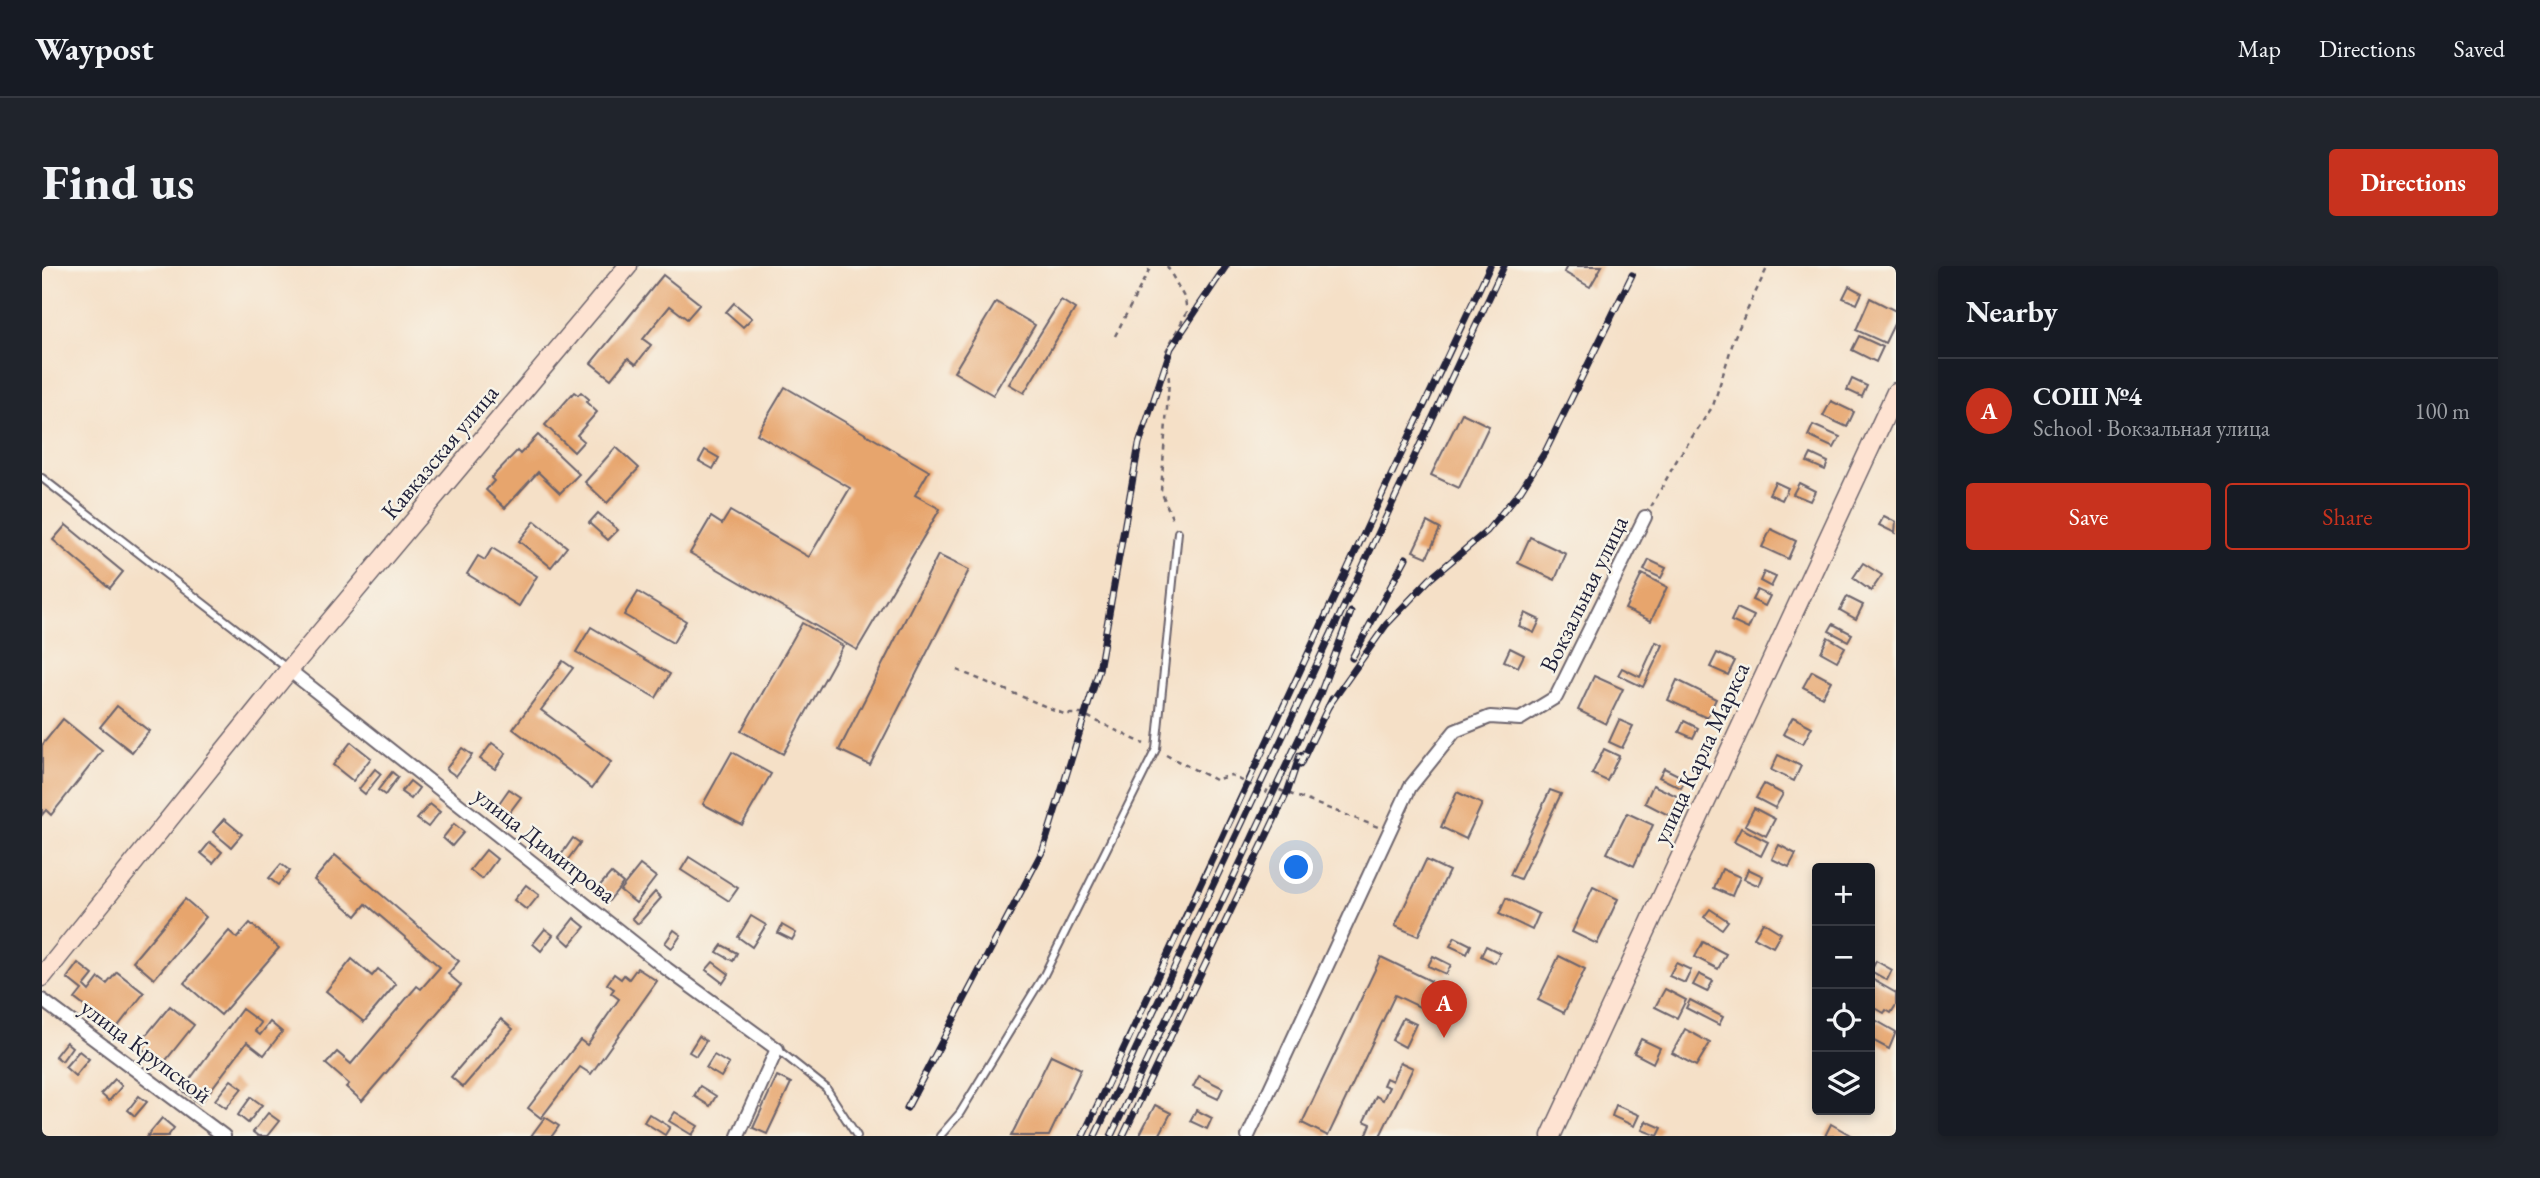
<!DOCTYPE html>
<meta charset="utf-8">
<style>
body{margin:0;font-family:"EB Garamond",serif;background:#20242c;color:#f1f3f6}
.controls{position:absolute;right:21px;bottom:21px;display:grid;overflow:hidden;border-radius:7px;box-shadow:0 4px 10px #0003}
.controls button{width:63px;height:63px;display:grid;place-items:center;padding:0;border:0;border-bottom:2px solid #363941;background:#171b24;color:#f1f3f6;font:35px sans-serif}
.you{position:absolute;left:1255px;top:602px;width:24px;height:24px;margin:-18px;border:5px solid #fff;border-radius:50%;background:#1a73e8;box-shadow:0 0 0 10px #1a73e833}
.badge{display:grid;place-items:center;width:46px;height:46px;border-radius:50%;background:#c8321e;color:#fff;font-size:23px;font-weight:700}
.pin{position:absolute;translate:-50% -58px;filter:drop-shadow(0 2px 4px #0008)}
.pin::after{content:'';position:absolute;top:37px;width:24px;height:21px;background:inherit;clip-path:polygon(0 0,100% 0,50% 100%)}
.list{margin:0;padding:0;list-style:none}
h2{display:flex;justify-content:space-between;align-items:center;height:91px;margin:0;padding:0 28px;font-size:30px}
h2 small{font-size:23px;font-weight:400;color:#9ea1a6}
.list li{display:grid;grid-template-columns:46px 1fr auto;gap:21px;align-items:center;box-sizing:border-box;height:105px;padding:0 28px;border-top:2px solid #363941}
.list b{display:block;font-size:26px;white-space:nowrap}
.list p{margin:0;font-size:23px;white-space:nowrap;color:#9ea1a6}
.list em{font-size:23px;font-style:normal;color:#9ea1a6}
.actions{display:flex;gap:14px;padding:21px 28px}
.actions a{flex:1;padding:16px 0;border:2px solid #c8321e;border-radius:7px;text-align:center;font-size:24px;color:#c8321e}
.actions .main{background:#c8321e;color:#fff}
.icon{flex:none;width:38px;height:38px;fill:none;stroke:currentColor;stroke-width:2;stroke-linecap:round;stroke-linejoin:round}
.map{position:relative;flex:none;width:1854px;height:870px;overflow:hidden;border-radius:7px}
header{display:flex;align-items:center;gap:42px;box-sizing:border-box;height:98px;padding:0 35px;background:#171b24;border-bottom:2px solid #363941}
header strong{font-size:33px}
nav{display:flex;gap:38px;margin-inline-start:auto;font-size:24px}
.intro{display:flex;align-items:center;justify-content:space-between;box-sizing:border-box;height:168px;padding:0 42px}
h1{margin:0;font-size:49px}
.button{padding:18px 32px;border-radius:7px;background:#c8321e;color:#fff;font-size:24px;font-weight:700}
main{display:flex;gap:42px;padding:0 42px}
aside{flex:1;background:#171b24;border-radius:7px;box-shadow:0 4px 10px #0003}
.map>svg:first-child{display:block}
.building{fill:#e7a56d}
.lines{fill:none;stroke-linecap:round;stroke-linejoin:round}
.lane-casing{stroke:#6c646c;stroke-width:10}
.street-casing{stroke:#6c646c;stroke-width:16}
.secondary-casing{stroke:#6c646c;stroke-width:21}
.path{stroke:#6c646c;stroke-width:2.5;stroke-dasharray:5 5;stroke-linecap:butt}
.lane{stroke:#fff;stroke-width:6}
.street{stroke:#fff;stroke-width:12}
.secondary{stroke:#fee3d2;stroke-width:18}
.rail-casing{stroke:#22223b;stroke-width:7}
.rail{stroke:#f7f3e8;stroke-width:4.5;stroke-dasharray:13;stroke-linecap:butt}
.labels{text-anchor:middle;stroke-width:5;stroke-linejoin:round;paint-order:stroke}
.street-label{font-size:24px;fill:#22223b;stroke:#f7f3e8}
</style>
<header>
<strong>Waypost</strong>
<nav><a>Map</a><a>Directions</a><a>Saved</a></nav>
</header>
<div class="intro"><h1>Find us</h1><a class="button">Directions</a></div>
<main>
<div class="map">
<svg width="1854" height="870" viewBox="0 0 1854 870">
<rect width="100%" height="100%" fill="#f7f3e8"/>
<filter id="ink" filterUnits="userSpaceOnUse"><feTurbulence type="fractalNoise" baseFrequency=".0143" numOctaves="2"/><feDisplacementMap in="SourceGraphic" scale="14" xChannelSelector="R" yChannelSelector="G"/><feConvolveMatrix kernelMatrix="1 2 1 2 8 2 1 2 1" color-interpolation-filters="sRGB"/></filter>
<filter id="wash" filterUnits="userSpaceOnUse"><feTurbulence type="fractalNoise" baseFrequency=".00686" numOctaves="4" result="noise"/><feDisplacementMap in="SourceGraphic" scale="28" xChannelSelector="R" yChannelSelector="G"/><feGaussianBlur stdDeviation="1.57" result="paint"/><feColorMatrix in="noise" values="0 0 0 0 0 0 0 0 0 0 0 0 0 0 0 0 0 1.4 0 .05"/><feComposite in="paint" operator="in"/></filter>
<g filter="url(#wash)">
<rect width="100%" height="100%" fill="#f5e0c7"/>
<g id="blocks">
<g class="building">
<path d="M1525 0H1560L1548 21 1522 6Z"/>
<path d="M621 9 658 38 645 53 628 40 601 73 609 79 594 98 586 92 569 113 549 97Z"/>
<path d="M1807 20 1820 27 1815 38 1801 32Z"/>
<path d="M1828 32 1854 45V54L1843 77 1814 64Z"/>
<path d="M1019 34 1033 43 982 127 967 118Z"/>
<path d="M954 36 993 59 951 129 912 106Z"/>
<path d="M692 37 710 52 701 61 684 46Z"/>
<path d="M1817 70 1841 81 1834 96 1810 84Z"/>
<path d="M1810 113 1825 120 1820 131 1805 124Z"/>
<path d="M743 121 887 205 873 229 898 243 815 384 648 287 669 251 680 258 688 245 767 291 808 222 715 168Z"/>
<path d="M532 126 536 129 539 126 547 133 544 136 555 146 535 169 542 175 532 186 503 159Z"/>
<path d="M1789 135 1812 146 1805 161 1781 150Z"/>
<path d="M1420 147 1447 160 1417 222 1389 209Z"/>
<path d="M1771 159 1798 171 1792 182 1766 170Z"/>
<path d="M496 169 537 208 518 227 496 206 463 242 444 224 452 215 449 212 475 185 478 188Z"/>
<path d="M574 181 597 202 565 237 543 216Z"/>
<path d="M663 184 677 192 671 203 657 195Z"/>
<path d="M1769 188 1786 196 1783 204 1765 196Z"/>
<path d="M1733 216 1746 222 1740 234 1727 228Z"/>
<path d="M1757 217 1773 225 1768 235 1751 228Z"/>
<path d="M556 247 576 264 566 274 547 257Z"/>
<path d="M1842 250 1854 256 1853 267 1837 259Z"/>
<path d="M493 255 525 281 509 301 477 275Z"/>
<path d="M1385 256 1398 263 1385 291 1371 285Z"/>
<path d="M24 259 81 306 68 322 11 274Z"/>
<path d="M1729 263 1754 275 1746 293 1720 281Z"/>
<path d="M1488 271 1524 288 1513 314 1476 297Z"/>
<path d="M450 282 495 310 477 340 425 308 436 290 443 294Z"/>
<path d="M896 289 927 304 828 499 797 484Z"/>
<path d="M1607 294 1624 302 1619 312 1602 304Z"/>
<path d="M1821 297 1840 309 1829 325 1811 312Z"/>
<path d="M1722 306 1734 311 1729 321 1718 315Z"/>
<path d="M1600 308 1625 321 1609 355 1583 343Z"/>
<path d="M1715 324 1728 330 1723 340 1710 334Z"/>
<path d="M596 326 644 355 631 377 582 349Z"/>
<path d="M1805 331 1821 339 1814 353 1798 344Z"/>
<path d="M1695 342 1712 350 1706 363 1689 355Z"/>
<path d="M1483 347 1498 354 1492 367 1477 360Z"/>
<path d="M760 357 801 380 741 488 699 465Z"/>
<path d="M1791 358 1810 368 1806 375 1787 365Z"/>
<path d="M549 361 628 408 614 432 534 386Z"/>
<path d="M1786 371 1803 381 1795 395 1779 386Z"/>
<path d="M1614 376 1621 379 1601 421 1576 409 1580 402 1598 411Z"/>
<path d="M1468 382 1482 389 1476 401 1462 395Z"/>
<path d="M1675 387 1693 395 1686 409 1668 401Z"/>
<path d="M521 395 531 402 499 444 569 496 550 522 471 463Z"/>
<path d="M1770 405 1789 415 1780 431 1761 421Z"/>
<path d="M1552 410 1581 423 1564 458 1536 444Z"/>
<path d="M1635 414 1674 433 1665 452 1626 434Z"/>
<path d="M75 440 107 465 90 486 58 461Z"/>
<path d="M1751 451 1770 461 1761 478 1741 468Z"/>
<path d="M21 453 60 485 9 549 4 544 0 549V479Z"/>
<path d="M1577 454 1591 460 1580 482 1567 476Z"/>
<path d="M1642 455 1656 462 1651 472 1637 466Z"/>
<path d="M309 476 329 492 311 515 291 499Z"/>
<path d="M450 477 464 487 453 503 438 493Z"/>
<path d="M420 482 430 489 414 510 404 503Z"/>
<path d="M1562 483 1577 490 1565 515 1550 508Z"/>
<path d="M690 486 729 508 700 559 661 538Z"/>
<path d="M1736 489 1759 500 1752 515 1729 504Z"/>
<path d="M1622 502 1644 513 1639 522 1617 511Z"/>
<path d="M333 503 339 508 323 528 317 523Z"/>
<path d="M350 506 356 511 343 529 336 524Z"/>
<path d="M368 515 377 522 369 533 359 526Z"/>
<path d="M1722 518 1741 528 1733 542 1714 532Z"/>
<path d="M1611 519 1637 531 1628 550 1603 537Z"/>
<path d="M467 523 479 531 464 551 453 543Z"/>
<path d="M1508 524 1519 528 1478 613 1468 609Z"/>
<path d="M1415 526 1440 538 1424 573 1399 561Z"/>
<path d="M388 538 398 546 386 561 375 553Z"/>
<path d="M1712 542 1733 553 1724 570 1703 559Z"/>
<path d="M1585 547 1611 559 1592 600 1565 587Z"/>
<path d="M182 553 200 568 189 581 171 566Z"/>
<path d="M412 558 422 566 410 580 401 572Z"/>
<path d="M1699 562 1726 576 1719 590 1692 576Z"/>
<path d="M531 572 538 577 524 596 517 592Z"/>
<path d="M168 576 180 586 171 597 159 587Z"/>
<path d="M1737 579 1754 588 1747 601 1730 593Z"/>
<path d="M444 584 455 593 440 613 428 604Z"/>
<path d="M293 589 417 695 406 708 419 719 320 835 304 821 307 818 284 798 295 786 309 798 375 720 379 723 398 701 324 638 314 650 272 614Z"/>
<path d="M647 591 696 622 687 635 639 604Z"/>
<path d="M1384 594 1407 605 1376 670 1353 660Z"/>
<path d="M239 598 248 605 236 619 227 612Z"/>
<path d="M598 599 614 611 594 637 578 624Z"/>
<path d="M1680 603 1698 611 1690 630 1672 622Z"/>
<path d="M1706 603 1721 610 1717 620 1702 613Z"/>
<path d="M569 607 581 617 566 636 553 625Z"/>
<path d="M484 619 497 629 485 644 472 634Z"/>
<path d="M1551 621 1576 633 1555 678 1530 666Z"/>
<path d="M613 626 619 632 596 658 590 652Z"/>
<path d="M1464 632 1497 648 1490 664 1457 648Z"/>
<path d="M143 633 164 651 112 713 91 695Z"/>
<path d="M1668 643 1686 655 1680 663 1662 651Z"/>
<path d="M709 650 724 659 710 681 696 671Z"/>
<path d="M532 652 543 661 528 679 518 670Z"/>
<path d="M1721 656 1739 667 1731 681 1712 671Z"/>
<path d="M208 657 237 682 179 749 142 717 187 665 195 672Z"/>
<path d="M740 659 754 667 750 674 736 667Z"/>
<path d="M503 663 511 669 499 685 491 678Z"/>
<path d="M632 664 639 669 630 682 623 677Z"/>
<path d="M1413 671 1429 679 1425 688 1408 680Z"/>
<path d="M1661 676 1684 688 1676 703 1653 691Z"/>
<path d="M680 679 695 687 691 695 675 686Z"/>
<path d="M1444 680 1458 687 1453 697 1439 690Z"/>
<path d="M1391 690 1409 699 1404 708 1386 700Z"/>
<path d="M1517 690 1543 703 1522 747 1496 734Z"/>
<path d="M1339 691 1389 715 1387 719 1403 726 1392 748 1353 729 1286 870 1260 857Z"/>
<path d="M310 693 330 710 336 703 354 718 322 756 284 725Z"/>
<path d="M1834 695 1850 704 1845 714 1829 705Z"/>
<path d="M671 696 687 708 681 717 664 704Z"/>
<path d="M36 697 51 709 42 720 47 725 57 712 65 718 75 706 102 727 73 764 33 733 40 724 25 712Z"/>
<path d="M1634 697 1649 704 1643 717 1627 710Z"/>
<path d="M595 702 615 715 549 808 538 801 499 852 486 842 538 774 545 779 577 733 569 727 572 723 565 718 572 708 579 713 582 709 587 713Z"/>
<path d="M1657 708 1671 715 1665 726 1651 719Z"/>
<path d="M1828 712 1854 727V739L1849 747 1844 744 1842 747 1828 739Z"/>
<path d="M1623 723 1644 734 1635 752 1613 741Z"/>
<path d="M1648 734 1681 751 1677 759 1644 742Z"/>
<path d="M128 740 152 759 120 799 96 779Z"/>
<path d="M200 743 219 757 213 765 218 769 228 756 240 766 222 789 205 776 158 838 140 824Z"/>
<path d="M1828 751 1854 766 1847 783 1828 773Z"/>
<path d="M1361 752 1374 758 1363 781 1350 774Z"/>
<path d="M459 753 471 763 421 821 409 811Z"/>
<path d="M1643 763 1668 777 1654 800 1630 787Z"/>
<path d="M657 770 664 775 654 790 647 786Z"/>
<path d="M1599 773 1618 782 1611 797 1592 787Z"/>
<path d="M24 776 30 781 20 795 13 790Z"/>
<path d="M37 785 47 793 33 810 23 801Z"/>
<path d="M672 789 687 798 679 811 664 802Z"/>
<path d="M1009 789 1039 803 1007 870H969Z"/>
<path d="M1358 796 1371 802 1338 870H1324L1329 858 1322 855 1334 830 1341 834 1347 821 1341 819 1344 812 1350 815Z"/>
<path d="M735 810 749 817 725 868 711 862Z"/>
<path d="M1157 810 1181 822 1176 833 1151 821Z"/>
<path d="M73 813 80 820 67 835 59 828Z"/>
<path d="M189 814 200 822 184 842 173 834Z"/>
<path d="M658 820 674 830 668 840 652 830Z"/>
<path d="M97 830 105 836 93 850 86 844Z"/>
<path d="M209 831 220 839 206 857 196 849Z"/>
<path d="M1113 839 1129 847 1117 870H1097Z"/>
<path d="M1574 839 1597 849 1592 860 1570 850Z"/>
<path d="M1154 844 1170 852 1165 863 1148 855Z"/>
<path d="M633 846 656 860 650 869 627 855Z"/>
<path d="M226 847 237 855 225 870H216L211 866Z"/>
<path d="M607 848 628 861 623 869 602 856Z"/>
<path d="M503 851 517 860 510 870H489Z"/>
<path d="M120 852 132 862 126 870H105Z"/>
<path d="M1604 855 1620 862 1616 870 1600 864Z"/>
<path d="M1789 858 1810 870H1783Z"/>
</g>
</g>
</g>
<g filter="url(#ink)">
<use href="#blocks" fill-opacity="0" stroke="#6c646c" stroke-width="2"/>
<g class="lines">
<g class="lane-casing">
<g id="lane">
<path d="M0 212 246 403"/>
<path d="M735 783 784 822 815 870"/>
<path d="M898 870 918 847 1002 709 1114 483 1136 266"/>
</g>
</g>
<g class="street-casing">
<g id="street">
<path d="M247 404 625 703 735 783 696 870"/>
<path d="M0 734 182 870"/>
<path d="M1206 870 1368 521 1413 465 1448 451 1478 453 1514 431 1603 251"/>
</g>
</g>
<g class="secondary-casing">
<g id="secondary">
<path d="M0 711 247 404 586 0"/>
<path d="M1509 870 1854 126"/>
</g>
</g>
<g class="path">
<path d="M1125 0 1143 33 1145 46 1124 85 1127 115 1119 225 1132 257"/>
<path d="M1073 70 1109 0"/>
<path d="M1609 241 1636 192 1671 140 1693 70 1726 0"/>
<path d="M915 404 1022 448H1040L1102 478"/>
<path d="M1124 489 1173 514 1189 509 1224 527 1227 520 1336 561"/>
</g>
<use href="#lane" class="lane"/>
<use href="#street" class="street"/>
<use href="#secondary" class="secondary"/>
<g class="rail-casing">
<g id="rail">
<path d="M1310 392 1364 292"/>
<path d="M1286 441 1344 359 1388 313 1445 265 1479 224 1503 186 1590 9"/>
<path d="M1258 499 1290 433"/>
<path d="M865 842 1001 584 1057 404 1097 178 1129 82 1184 0"/>
<path d="M1041 870C1178 581 1310 289 1448 0"/>
<path d="M1053 870 1462 0"/>
<path d="M1069 870 1278 428 1309 346"/>
<path d="M1081 870 1245 527 1258 489"/>
</g>
</g>
<use href="#rail" class="rail"/>
</g>
</g>
<g class="labels">
<g class="street-label">
<text transform="translate(398 186) rotate(-50)" y="8">Кавказская улица</text>
<text transform="translate(1542 328) rotate(-64)" y="8">Вокзальная улица</text>
<text transform="translate(1659 487) rotate(-65)" y="8">улица Карла Маркса</text>
<text transform="translate(503 579) rotate(38)" y="8">улица Димитрова</text>
<text transform="translate(104 785) rotate(37)" y="8">улица Крупской</text>
</g>
</g>
</svg>
<div class="controls">
<button>+</button>
<button>−</button>
<button><svg class="icon" aria-label="locate" viewBox="0 0 24 24"><circle cx="12" cy="12" r="6"/><path d="M12 2v4M12 18v4M2 12h4M18 12h4"/></svg></button>
<button><svg class="icon" aria-label="layers" viewBox="0 0 24 24"><path d="M12 4l9 5-9 5-9-5zM3 14l9 5 9-5"/></svg></button>
</div>
<div class="you"></div>
<div class="pin badge" style="left:1402px;top:772px">A</div>
</div>
<aside>
<h2>Nearby<small></small></h2>
<ul class="list">
<li><span class="badge">A</span><div><b>СОШ №4</b><p>School · Вокзальная улица</p></div><em>100 m</em></li>
</ul>
<div class="actions"><a class="main">Save</a><a>Share</a></div>
</aside>
</main>
